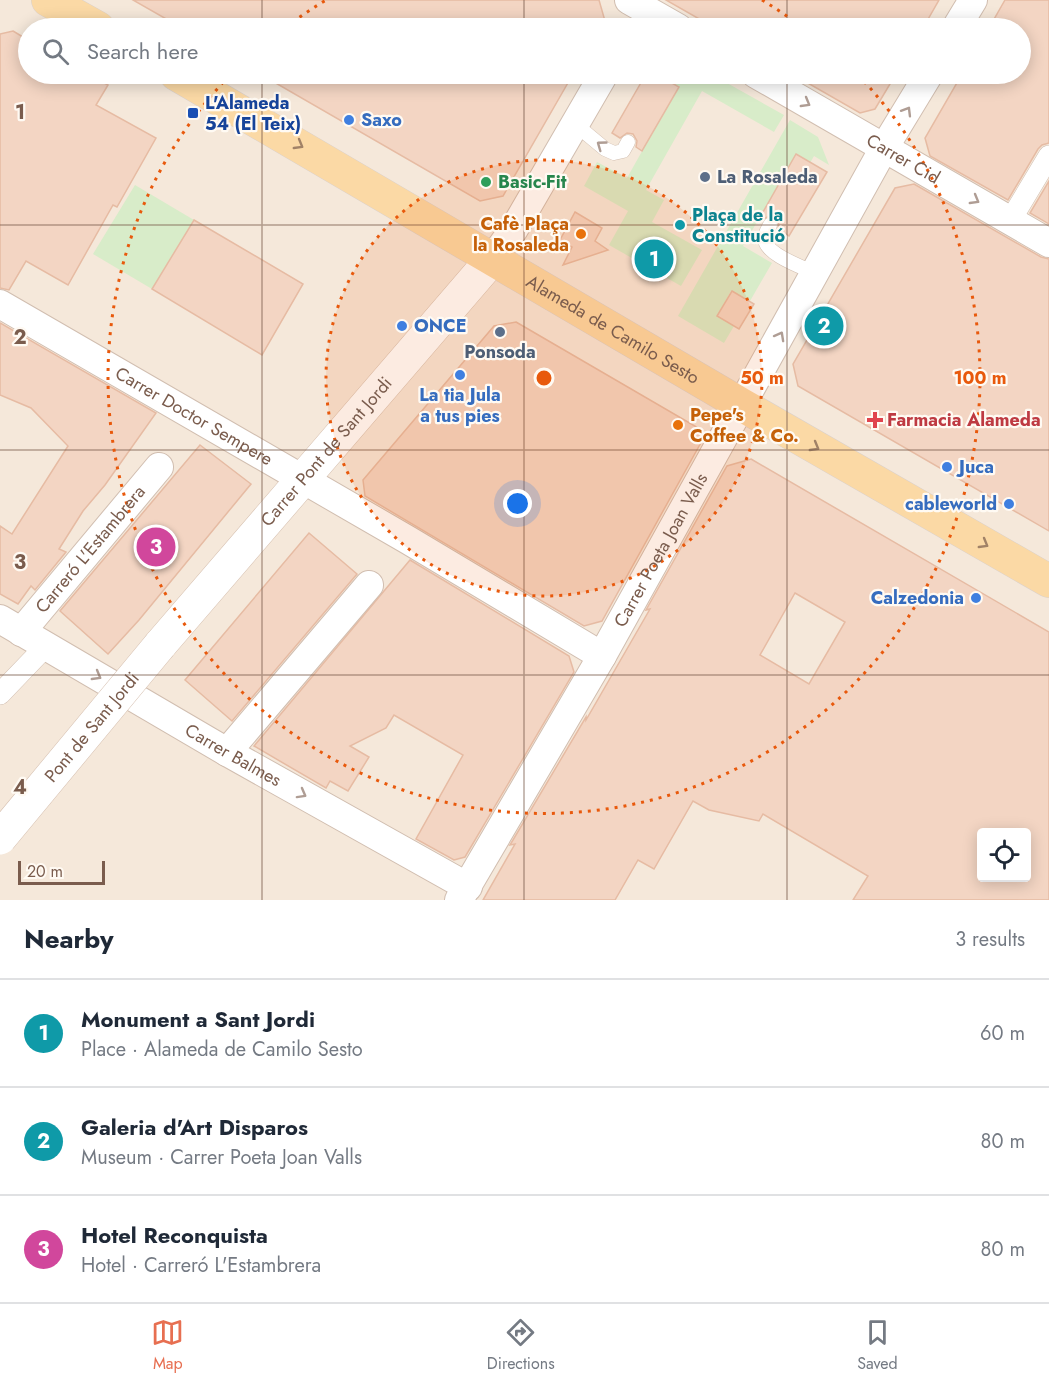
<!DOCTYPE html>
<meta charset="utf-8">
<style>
body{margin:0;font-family:Jost,sans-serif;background:#f6f6f7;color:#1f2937}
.controls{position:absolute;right:18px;bottom:18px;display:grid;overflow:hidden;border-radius:6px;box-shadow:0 3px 15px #0003}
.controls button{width:54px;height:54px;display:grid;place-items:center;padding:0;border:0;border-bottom:2px solid #e0e1e3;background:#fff;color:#1f2937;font:30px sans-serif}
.scale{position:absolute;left:18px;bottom:15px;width:87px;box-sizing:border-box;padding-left:6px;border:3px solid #7a5c4d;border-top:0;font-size:16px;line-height:21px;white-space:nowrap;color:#7a5c4d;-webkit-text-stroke:4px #fffaf3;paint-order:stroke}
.you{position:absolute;left:518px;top:504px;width:21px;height:21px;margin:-15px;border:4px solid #fff;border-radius:50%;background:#1a73e8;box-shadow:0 0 0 9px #1a73e833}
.badge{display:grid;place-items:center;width:39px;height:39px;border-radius:50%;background:#e76f51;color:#fff;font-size:20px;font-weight:700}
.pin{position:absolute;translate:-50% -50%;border:3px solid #fff;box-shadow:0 2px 6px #0006}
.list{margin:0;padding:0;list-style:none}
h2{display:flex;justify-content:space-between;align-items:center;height:78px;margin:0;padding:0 24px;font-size:26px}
h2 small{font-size:20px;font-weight:400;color:#747a83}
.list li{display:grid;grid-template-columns:39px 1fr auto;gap:18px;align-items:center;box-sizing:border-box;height:108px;padding:0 24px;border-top:2px solid #e0e1e3}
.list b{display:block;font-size:22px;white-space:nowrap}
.list p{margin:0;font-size:20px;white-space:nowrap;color:#747a83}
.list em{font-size:20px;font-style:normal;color:#747a83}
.icon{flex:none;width:33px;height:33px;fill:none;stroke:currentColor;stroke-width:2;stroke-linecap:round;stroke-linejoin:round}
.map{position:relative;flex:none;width:1049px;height:900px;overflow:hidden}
.search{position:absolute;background:#fff;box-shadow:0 3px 15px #0003;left:18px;right:18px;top:18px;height:66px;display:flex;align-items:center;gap:15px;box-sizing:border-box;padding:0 21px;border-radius:33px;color:#747a83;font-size:22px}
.sheet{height:402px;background:#fff}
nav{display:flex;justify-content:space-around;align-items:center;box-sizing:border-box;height:84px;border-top:2px solid #e0e1e3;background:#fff;font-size:16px;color:#747a83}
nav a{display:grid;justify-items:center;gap:3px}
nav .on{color:#e76f51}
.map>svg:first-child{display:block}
.residential{fill:#f5e8da;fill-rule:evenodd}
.green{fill:#d8ecc9}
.building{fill:#f3d5c3;stroke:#e6bba3;stroke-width:1.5;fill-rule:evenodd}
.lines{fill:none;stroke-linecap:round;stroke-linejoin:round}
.service-casing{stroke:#d1beb0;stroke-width:15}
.pedestrian-casing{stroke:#d1beb0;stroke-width:22}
.minor-casing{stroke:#d1beb0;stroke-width:30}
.secondary-casing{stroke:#d6c0b0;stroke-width:34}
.primary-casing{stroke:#dad1cd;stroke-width:34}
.service{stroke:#fff;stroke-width:14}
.pedestrian{stroke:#fff;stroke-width:21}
.minor{stroke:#fff;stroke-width:28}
.secondary{stroke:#fff;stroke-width:33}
.primary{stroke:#fbd9a5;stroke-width:33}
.secondary-bridge-casing{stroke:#d6c0b0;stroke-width:34;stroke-linecap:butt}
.secondary-bridge{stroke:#fff;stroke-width:33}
.oneway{stroke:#af9d94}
.oneway2{stroke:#a18267}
.grid{fill:none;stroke:#7a5c4d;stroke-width:1.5;stroke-opacity:0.55}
.ring{fill:none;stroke:#e8590c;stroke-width:3;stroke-dasharray:3 6}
.transit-dot{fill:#1a4fb4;stroke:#fffaf3;stroke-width:2}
.shop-dot{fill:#3f7fe0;stroke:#fffaf3;stroke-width:2}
.service-dot{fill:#5c6f8a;stroke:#fffaf3;stroke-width:2}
.leisure-dot{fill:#2e9e5b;stroke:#fffaf3;stroke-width:2}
.culture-dot{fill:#0f9aa8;stroke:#fffaf3;stroke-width:2}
.food-dot{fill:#e8710a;stroke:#fffaf3;stroke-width:2}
.health-dot{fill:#e0444e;stroke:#fffaf3;stroke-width:2}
.labels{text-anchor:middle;stroke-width:4.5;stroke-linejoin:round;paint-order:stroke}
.transit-label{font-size:18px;font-weight:bold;fill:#164399;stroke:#fffaf3;text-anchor:start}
.shop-label{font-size:18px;font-weight:bold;fill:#366cbe;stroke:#fffaf3;text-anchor:start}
.street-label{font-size:18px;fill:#7a5c4d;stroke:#fffaf3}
.service-label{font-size:18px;font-weight:bold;fill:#4e5e75;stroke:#fffaf3;text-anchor:start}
.leisure-label{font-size:18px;font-weight:bold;fill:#27864d;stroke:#fffaf3;text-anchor:start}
.culture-label{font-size:18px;font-weight:bold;fill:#0d838f;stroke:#fffaf3;text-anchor:start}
.food-label{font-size:18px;font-weight:bold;fill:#c56008;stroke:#fffaf3;text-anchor:end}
.health-label{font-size:18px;font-weight:bold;fill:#be3a42;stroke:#fffaf3;text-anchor:start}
.grid-label{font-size:20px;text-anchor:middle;font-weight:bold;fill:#7a5c4d;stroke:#fffaf3;stroke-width:4.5;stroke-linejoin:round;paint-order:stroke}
.centre{fill:#e8590c;stroke:#fffaf3;stroke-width:3}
.ring-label{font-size:18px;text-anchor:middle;font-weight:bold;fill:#e8590c;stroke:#fffaf3;stroke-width:4.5;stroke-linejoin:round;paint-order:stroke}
</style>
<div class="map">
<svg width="1049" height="900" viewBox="0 0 1049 900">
<rect width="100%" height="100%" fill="#fdf6ec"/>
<path class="residential" d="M0 0H1049V900H0ZM28 28H1020V74H28ZM982 832H1026V878H982Z"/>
<g class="green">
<path d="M667 74H711L784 115 774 132 702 91 646 190 664 200 652 222 702 250 681 286 609 245 628 211 584 186 597 162 627 178 678 87 664 78Z"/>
<path d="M790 120 818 137 829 165 814 156 810 163 796 155 743 246 772 263 750 301 731 291 717 316 734 326 724 343 678 316Z"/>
<path d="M135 185 194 220 152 289 93 254Z"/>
</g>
<g class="building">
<path d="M133 0H599L607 28H182Z"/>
<path d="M666 0H939L923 28H715Z"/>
<path d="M1005 0H1049V143L1042 145 1038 149 1008 200 930 156 925 138 962 74H1020V28H989Z"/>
<path d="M13 31 28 40V74H87L108 85 96 105 156 138 117 207 113 205 68 285 26 261 9 290 0 288V34Z"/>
<path d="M260 74H573L503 196 480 201Z"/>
<path d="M646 74H656L679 87 642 151 636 147 637 141 633 134 627 133 620 138 612 133Z"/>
<path d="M792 74H896L875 109 860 113Z"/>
<path d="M796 154 827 172 789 236 778 229 779 224 775 217 769 216 762 220 759 219Z"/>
<path d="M1049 181V224L1030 213Z"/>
<path d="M914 184 1041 257 1049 259V531L798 386 793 364 895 188Z"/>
<path d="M575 212 602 228 595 241 608 250 563 265 572 247 560 240Z"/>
<path d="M194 220 303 284 262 355 152 289Z"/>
<path d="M732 291 754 304 739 329 717 316Z"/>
<path d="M516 322 700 429 703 439 602 621 584 626 365 496 363 480 494 326Z"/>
<path d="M0 323 156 413 105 485 83 511 59 549 66 552 35 590 31 586 18 604 0 594V526L12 534 68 446 31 408 0 395Z"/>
<path d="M200 445 251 484 139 620 108 654 60 611Z"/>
<path d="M751 459 1049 632V900H853L868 876 763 814 759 821 709 810 693 801 654 869 638 860 615 900H483L515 844 510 845 586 717V720L650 609 646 610 727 466ZM795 593 845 622 809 684 760 655ZM981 832H1026V878H981Z"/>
<path d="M309 533 357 574 232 721 185 680Z"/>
<path d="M410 560 569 656 574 672 465 857 454 860 416 839 463 755 394 715 386 728 350 746 369 757 348 791 330 781 326 788 254 746Z"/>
</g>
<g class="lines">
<g class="service-casing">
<g id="service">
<path d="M575 124 605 149 614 153 623 151 628 142"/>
<path d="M770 225C768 229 765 233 765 238 764 254 802 267 815 273"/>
</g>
</g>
<g class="pedestrian-casing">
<g id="pedestrian">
<path d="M1010 221 1049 156"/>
<path d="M0 694 46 646"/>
</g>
</g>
<g class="minor-casing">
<g id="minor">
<path d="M629 0 678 28"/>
<path d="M956 28 973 0"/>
<path id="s1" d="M756 74 1049 243"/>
<path d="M493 258 514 229 604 74"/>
<path id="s2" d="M0 304 408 540 602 656"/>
<path id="s3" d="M0 619 227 752 468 887"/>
<path id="s4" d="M21 632 159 467"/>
<path d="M227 752 369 585"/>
<path id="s5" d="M459 900 602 656 884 148 929 74"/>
</g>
</g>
<g class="secondary-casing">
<g id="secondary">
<path id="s6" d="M160 645 493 258"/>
</g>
</g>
<g class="primary-casing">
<g id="primary">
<path d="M48 0 98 28"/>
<path id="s7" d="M176 74 742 405 1049 581"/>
</g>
</g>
<use href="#service" class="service"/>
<use href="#pedestrian" class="pedestrian"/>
<use href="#minor" class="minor"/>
<use href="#secondary" class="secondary"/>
<use href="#primary" class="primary"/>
<g class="secondary-bridge-casing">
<g id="secondary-bridge">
<path id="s8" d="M0 838 160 645"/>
</g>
</g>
<use href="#secondary-bridge" class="secondary-bridge"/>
</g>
<defs><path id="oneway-chevron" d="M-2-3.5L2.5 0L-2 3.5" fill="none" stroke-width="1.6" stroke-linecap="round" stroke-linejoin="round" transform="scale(1.5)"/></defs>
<g class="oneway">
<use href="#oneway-chevron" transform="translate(806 103) rotate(30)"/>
<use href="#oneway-chevron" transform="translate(907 111) rotate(-59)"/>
<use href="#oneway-chevron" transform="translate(601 145) rotate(-144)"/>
<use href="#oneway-chevron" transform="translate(975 200) rotate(30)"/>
<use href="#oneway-chevron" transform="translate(780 336) rotate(-61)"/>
<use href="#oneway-chevron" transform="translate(97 676) rotate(30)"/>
<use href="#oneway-chevron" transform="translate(302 794) rotate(29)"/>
</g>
<g class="oneway2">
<use href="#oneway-chevron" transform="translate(299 145) rotate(30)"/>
<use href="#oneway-chevron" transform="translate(815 447) rotate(30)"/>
<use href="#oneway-chevron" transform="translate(984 544) rotate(30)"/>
</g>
<path class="grid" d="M262 0V28M524 0V28M787 0V28M262 74V900M524 74V900M787 74V900M0 225H1049M0 450H1049M0 675H1049"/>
<circle cx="544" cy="378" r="218" fill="#e8590c" fill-opacity=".12"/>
<g class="ring">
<circle cx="544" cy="378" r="218"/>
<path d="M285 28A436 436 0 0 1 326 0M762 0A436 436 0 0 1 803 28M858 75A436 436 0 1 1 230 75"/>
</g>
<rect class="transit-dot" x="187" y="107" width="12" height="12" rx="3"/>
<g class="shop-dot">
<circle cx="349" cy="120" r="6"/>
<circle cx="402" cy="326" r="6"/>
<circle cx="460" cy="375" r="6"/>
<circle cx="947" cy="467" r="6"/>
<circle cx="1009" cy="504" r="6"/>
<circle cx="976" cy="598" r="6"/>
</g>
<g class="service-dot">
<circle cx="705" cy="177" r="6"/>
<circle cx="500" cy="332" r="6"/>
</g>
<circle class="leisure-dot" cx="486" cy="182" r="6"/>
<circle class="culture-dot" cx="680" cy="225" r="6"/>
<g class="food-dot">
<circle cx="581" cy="234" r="6"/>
<circle cx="678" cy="425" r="6"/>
</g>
<path class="health-dot" d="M872 411h6v6h6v6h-6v6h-6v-6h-6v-6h6z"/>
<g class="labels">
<g class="transit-label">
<text x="205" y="109">L'Alameda<tspan x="205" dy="21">54 (El Teix)</tspan></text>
</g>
<g class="shop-label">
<text x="361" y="126">Saxo</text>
<text x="414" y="332">ONCE</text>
<text x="460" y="401" text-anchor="middle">La tia Jula<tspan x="460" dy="21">a tus pies</tspan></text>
<text x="959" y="473">Juca</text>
<text x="997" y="510" text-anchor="end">cableworld</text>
<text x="964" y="604" text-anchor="end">Calzedonia</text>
</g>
<g class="street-label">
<text dy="6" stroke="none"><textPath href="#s1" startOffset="170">Carrer Cid</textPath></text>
<text dy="6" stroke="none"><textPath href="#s7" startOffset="506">Alameda de Camilo Sesto</textPath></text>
<text dy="6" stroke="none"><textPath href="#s2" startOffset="224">Carrer Doctor Sempere</textPath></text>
<text dy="6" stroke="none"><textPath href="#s6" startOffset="255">Carrer Pont de Sant Jordi</textPath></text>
<text dy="6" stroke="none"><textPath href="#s4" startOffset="108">Carreró L'Estambrera</textPath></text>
<text dy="6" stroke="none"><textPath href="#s5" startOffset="404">Carrer Poeta Joan Valls</textPath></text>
<text dy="6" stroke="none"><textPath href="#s8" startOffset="144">Pont de Sant Jordi</textPath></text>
<text dy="6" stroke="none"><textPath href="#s3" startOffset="270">Carrer Balmes</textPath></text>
</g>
<g class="service-label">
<text x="717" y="183">La Rosaleda</text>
<text x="500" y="358" text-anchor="middle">Ponsoda</text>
</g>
<g class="leisure-label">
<text x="498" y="188">Basic-Fit</text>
</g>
<g class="culture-label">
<text x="692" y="221">Plaça de la<tspan x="692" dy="21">Constitució</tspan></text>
</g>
<g class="food-label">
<text x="569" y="230">Cafè Plaça<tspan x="569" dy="21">la Rosaleda</tspan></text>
<text x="690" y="421" text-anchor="start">Pepe's<tspan x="690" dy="21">Coffee &amp; Co.</tspan></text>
</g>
<g class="health-label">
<text x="887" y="426">Farmacia Alameda</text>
</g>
</g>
<g class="grid-label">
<text x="20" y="119">1</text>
<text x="20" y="344">2</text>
<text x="20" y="569">3</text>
<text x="20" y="794">4</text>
</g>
<circle cx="544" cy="378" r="9" class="centre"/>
<g class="ring-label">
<text x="762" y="384">50 m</text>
<text x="980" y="384">100 m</text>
</g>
</svg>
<div class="controls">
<button><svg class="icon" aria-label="locate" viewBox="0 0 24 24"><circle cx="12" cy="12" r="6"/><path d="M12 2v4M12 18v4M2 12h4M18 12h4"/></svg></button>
</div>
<div class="scale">20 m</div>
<div class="you"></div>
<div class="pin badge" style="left:654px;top:259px;background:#0f9aa8">1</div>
<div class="pin badge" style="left:824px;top:326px;background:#0f9aa8">2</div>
<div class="pin badge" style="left:156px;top:547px;background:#d1479c">3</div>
<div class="search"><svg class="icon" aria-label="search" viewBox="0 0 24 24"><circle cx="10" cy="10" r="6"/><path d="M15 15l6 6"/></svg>Search here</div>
</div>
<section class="sheet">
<h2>Nearby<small>3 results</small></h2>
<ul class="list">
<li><span class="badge" style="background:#0f9aa8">1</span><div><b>Monument a Sant Jordi</b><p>Place · Alameda de Camilo Sesto</p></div><em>60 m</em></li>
<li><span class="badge" style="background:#0f9aa8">2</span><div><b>Galeria d'Art Disparos</b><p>Museum · Carrer Poeta Joan Valls</p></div><em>80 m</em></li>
<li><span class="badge" style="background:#d1479c">3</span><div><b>Hotel Reconquista</b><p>Hotel · Carreró L'Estambrera</p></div><em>80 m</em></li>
</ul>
</section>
<nav>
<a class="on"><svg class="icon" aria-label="map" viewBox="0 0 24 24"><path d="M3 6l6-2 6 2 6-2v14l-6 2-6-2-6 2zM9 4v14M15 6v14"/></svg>Map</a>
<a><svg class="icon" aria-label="directions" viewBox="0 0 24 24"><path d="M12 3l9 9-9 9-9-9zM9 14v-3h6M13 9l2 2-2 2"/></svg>Directions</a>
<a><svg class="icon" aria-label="saved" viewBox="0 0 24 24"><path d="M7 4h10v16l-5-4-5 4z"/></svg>Saved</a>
</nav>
